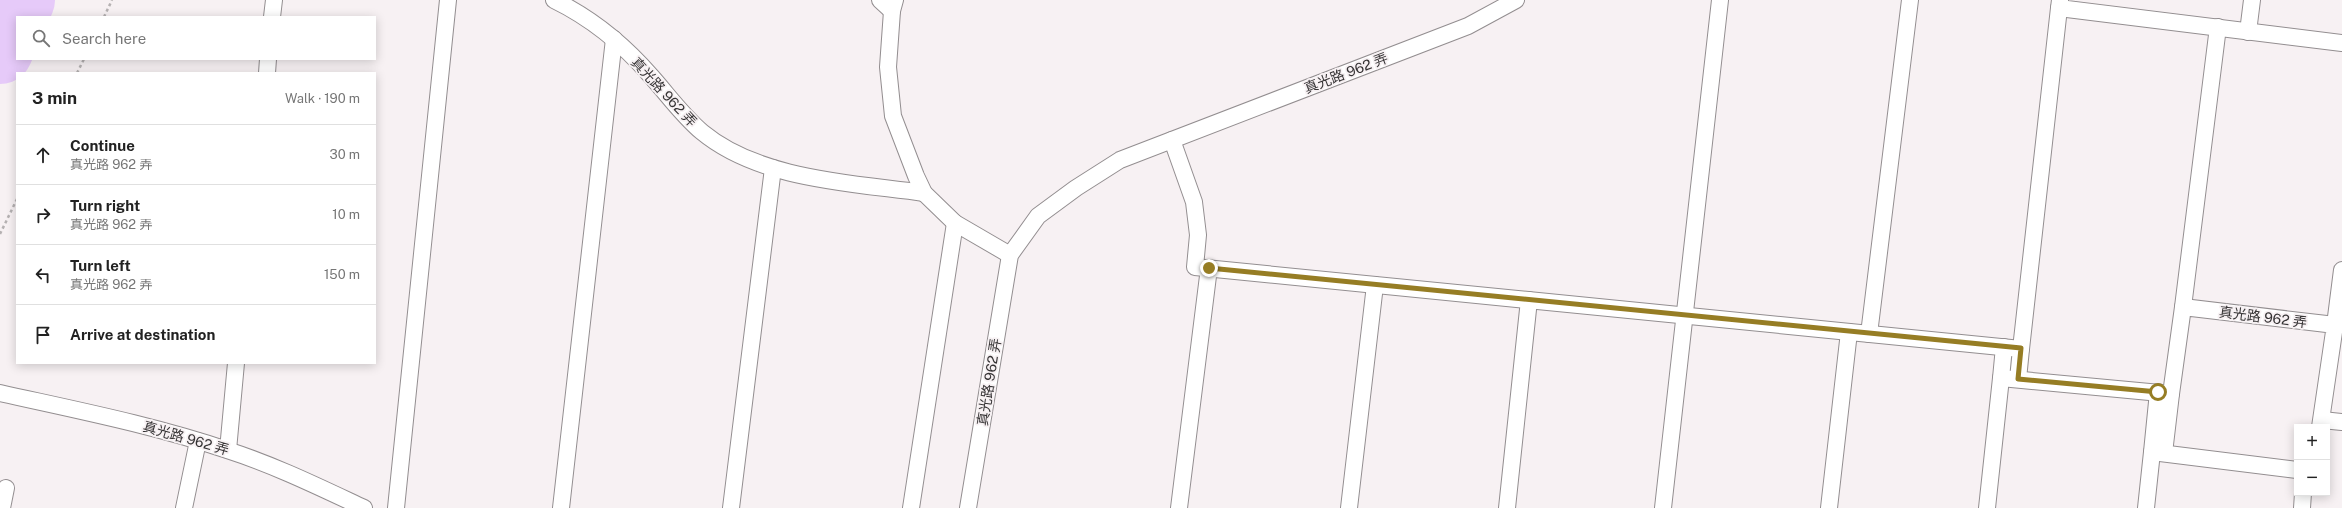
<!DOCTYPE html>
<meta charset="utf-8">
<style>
body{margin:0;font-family:"Public Sans","Noto Sans SC",sans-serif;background:#f6f6f6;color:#222}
.controls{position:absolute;right:12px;bottom:12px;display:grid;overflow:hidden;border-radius:0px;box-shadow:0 2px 10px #0003}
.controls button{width:36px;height:36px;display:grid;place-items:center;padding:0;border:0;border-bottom:1px solid #e0e0e0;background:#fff;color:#222;font:20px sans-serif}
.stop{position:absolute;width:12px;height:12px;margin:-9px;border:3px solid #967d24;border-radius:50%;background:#fff}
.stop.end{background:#967d24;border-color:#fff;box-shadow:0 1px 4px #0008}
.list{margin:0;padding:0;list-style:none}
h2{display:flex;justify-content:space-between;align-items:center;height:52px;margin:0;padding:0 16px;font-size:17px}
h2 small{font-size:13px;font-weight:400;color:#767676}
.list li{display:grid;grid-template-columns:26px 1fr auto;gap:12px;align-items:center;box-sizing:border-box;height:60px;padding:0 16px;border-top:1px solid #e0e0e0}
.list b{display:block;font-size:15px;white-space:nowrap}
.list p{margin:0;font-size:13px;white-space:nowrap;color:#767676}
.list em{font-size:13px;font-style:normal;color:#767676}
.icon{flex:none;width:22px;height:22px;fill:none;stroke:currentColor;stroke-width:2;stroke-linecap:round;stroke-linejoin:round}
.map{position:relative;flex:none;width:2342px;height:508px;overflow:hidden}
.search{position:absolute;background:#fff;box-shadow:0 2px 10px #0003;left:16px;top:16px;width:360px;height:44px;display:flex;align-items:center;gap:10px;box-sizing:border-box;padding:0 14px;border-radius:0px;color:#767676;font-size:15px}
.panel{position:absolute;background:#fff;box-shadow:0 2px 10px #0003;left:16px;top:72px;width:360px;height:292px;border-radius:0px}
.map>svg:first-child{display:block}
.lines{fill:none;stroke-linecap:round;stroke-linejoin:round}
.river{stroke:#e6caf9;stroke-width:66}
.service-casing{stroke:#938e90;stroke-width:18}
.path{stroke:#b5b1b2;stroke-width:2.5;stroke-dasharray:3 3;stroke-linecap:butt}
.service{stroke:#fff;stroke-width:16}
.route{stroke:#967d24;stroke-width:5}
.labels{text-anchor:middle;stroke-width:3.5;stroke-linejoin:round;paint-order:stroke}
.street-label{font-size:14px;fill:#363435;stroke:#f7f1f3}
</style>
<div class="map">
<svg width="2342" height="508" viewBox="0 0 2342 508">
<rect width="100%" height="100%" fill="#f7f1f3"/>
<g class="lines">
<path class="river" d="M0 51 22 0"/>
<g class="service-casing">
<g id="service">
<path d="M554 0C591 18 624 45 651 76 668 95 682 115 702 132 760 180 853 183 924 193"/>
<path d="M880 0 892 11"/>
<path d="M895 0 892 11 888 67 893 116 916 176 924 193 955 223 1010 255"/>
<path d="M2060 0 2059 8 2342 43"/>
<path d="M272 17 274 0"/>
<path d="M2248 32 2252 0"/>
<path d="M267 73 268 59"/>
<path d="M1172 140 1194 202 1198 235 1195 267 2021 349 2018 379"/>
<path d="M2183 307 2218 27"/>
<path d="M2335 325 2342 270"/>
<path d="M1869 334 1910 0"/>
<path d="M2004 347 2001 378 2171 394 2164 453"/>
<path d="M2021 349 2059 8"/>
<path d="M2158 392 2152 452 2297 470"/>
<path d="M0 393C76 410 153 425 227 450 274 465 319 487 364 508"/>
<path d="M2171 394 2183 307 2335 325 2320 427"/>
<path d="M2322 420 2342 422"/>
<path d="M228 450 236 363"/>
<path d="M2 508 6 488"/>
<path d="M184 508 198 441"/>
<path d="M396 508 448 0"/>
<path d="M561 508 614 39"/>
<path d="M731 508 773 168"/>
<path d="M911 508 955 223"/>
<path d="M968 508 1010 255 1038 216 1076 188 1120 160 1468 26 1516 0"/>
<path d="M1179 508 1209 268"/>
<path d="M1349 508 1375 285"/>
<path d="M1507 508 1529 300"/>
<path d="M1663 508 1720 0"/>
<path d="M1829 508 1849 332"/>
<path d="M1987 508 2001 378"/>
<path d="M2146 508 2152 452"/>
<path d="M2302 508 2303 493"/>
</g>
</g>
<g class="path">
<path d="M104 17 112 0"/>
<path d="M77 73 84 59"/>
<path d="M0 234 17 199"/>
</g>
<use href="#service" class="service"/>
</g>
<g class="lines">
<path class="route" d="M1209 268 2021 348 2018 379 2158 392"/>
</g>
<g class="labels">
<g class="street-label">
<text transform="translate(1346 73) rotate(-21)" y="5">真光路 962 弄</text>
<text transform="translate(664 92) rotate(47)" y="5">真光路 962 弄</text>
<text transform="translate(2263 317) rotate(7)" y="5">真光路 962 弄</text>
<text transform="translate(989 382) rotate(-81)" y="5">真光路 962 弄</text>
<text transform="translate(186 438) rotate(16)" y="5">真光路 962 弄</text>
</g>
</g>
</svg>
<div class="controls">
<button>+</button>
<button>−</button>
</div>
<div class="stop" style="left:2158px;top:392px"></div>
<div class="stop end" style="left:1209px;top:268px"></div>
<div class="search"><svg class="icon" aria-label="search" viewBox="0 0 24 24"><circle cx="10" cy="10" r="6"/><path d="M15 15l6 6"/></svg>Search here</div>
<section class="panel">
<h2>3 min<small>Walk · 190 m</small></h2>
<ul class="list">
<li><svg class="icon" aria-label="ahead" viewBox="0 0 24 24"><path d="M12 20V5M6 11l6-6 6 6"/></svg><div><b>Continue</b><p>真光路 962 弄</p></div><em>30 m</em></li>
<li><svg class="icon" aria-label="right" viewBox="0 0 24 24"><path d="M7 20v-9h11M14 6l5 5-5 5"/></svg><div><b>Turn right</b><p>真光路 962 弄</p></div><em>10 m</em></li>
<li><svg class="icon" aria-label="left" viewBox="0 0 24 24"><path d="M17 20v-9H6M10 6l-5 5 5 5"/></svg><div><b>Turn left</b><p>真光路 962 弄</p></div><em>150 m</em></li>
<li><svg class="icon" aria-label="arrive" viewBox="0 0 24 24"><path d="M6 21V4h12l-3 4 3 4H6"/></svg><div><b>Arrive at destination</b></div></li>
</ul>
</section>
</div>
